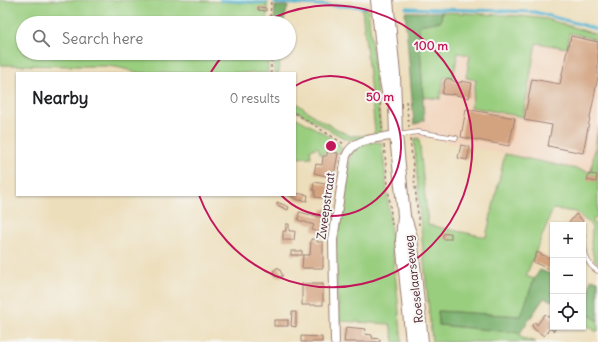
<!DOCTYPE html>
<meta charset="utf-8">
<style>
body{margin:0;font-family:Delius,sans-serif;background:#f2f2f2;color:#202124}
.controls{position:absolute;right:12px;bottom:12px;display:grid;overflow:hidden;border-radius:0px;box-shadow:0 1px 3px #0004}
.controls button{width:36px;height:36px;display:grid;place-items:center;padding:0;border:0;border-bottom:1px solid #e0e0e0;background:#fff;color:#202124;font:20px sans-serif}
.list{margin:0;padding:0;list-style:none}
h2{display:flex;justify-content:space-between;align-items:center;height:52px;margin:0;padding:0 16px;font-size:17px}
h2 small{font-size:13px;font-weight:400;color:#757577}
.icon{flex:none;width:22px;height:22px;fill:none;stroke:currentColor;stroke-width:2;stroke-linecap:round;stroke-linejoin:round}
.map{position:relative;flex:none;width:598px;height:342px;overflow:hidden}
.search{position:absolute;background:#fff;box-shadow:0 1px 3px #0004;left:16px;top:16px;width:280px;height:44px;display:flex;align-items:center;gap:10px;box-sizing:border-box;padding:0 14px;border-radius:22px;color:#757577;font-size:15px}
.panel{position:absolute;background:#fff;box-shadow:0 1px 3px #0004;left:16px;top:72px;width:280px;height:124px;border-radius:0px}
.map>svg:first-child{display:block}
.built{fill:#f2d5bd}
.green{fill:#9ace7f;stroke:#727655}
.forest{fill:#7bb16e;stroke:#62684c}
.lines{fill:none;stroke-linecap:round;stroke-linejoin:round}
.stream{stroke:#55b6d4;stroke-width:3}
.building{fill:#d3a380}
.service-casing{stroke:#9c7e73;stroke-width:5.5}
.minor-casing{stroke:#9c7e73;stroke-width:10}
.primary-casing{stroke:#9c7e73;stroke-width:14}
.path{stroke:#9c7e73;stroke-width:1.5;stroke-dasharray:3 3;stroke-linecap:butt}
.service{stroke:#fff;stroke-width:4}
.minor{stroke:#fff;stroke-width:8}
.primary{stroke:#fff;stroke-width:12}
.ring{fill:none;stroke:#c2185b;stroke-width:2}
.labels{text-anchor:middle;stroke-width:4;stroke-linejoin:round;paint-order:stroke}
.street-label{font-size:12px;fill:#4a1f2b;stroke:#f6f6f2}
.centre{fill:#c2185b;stroke:#f6f6f2;stroke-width:2}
.ring-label{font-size:12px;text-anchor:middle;font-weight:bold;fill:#c2185b;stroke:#f6f6f2;stroke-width:4;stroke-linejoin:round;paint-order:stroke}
</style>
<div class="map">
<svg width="598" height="342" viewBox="0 0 598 342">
<rect width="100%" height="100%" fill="#f6f6f2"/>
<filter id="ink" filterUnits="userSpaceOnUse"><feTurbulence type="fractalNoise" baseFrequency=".025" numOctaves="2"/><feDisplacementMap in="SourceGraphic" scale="8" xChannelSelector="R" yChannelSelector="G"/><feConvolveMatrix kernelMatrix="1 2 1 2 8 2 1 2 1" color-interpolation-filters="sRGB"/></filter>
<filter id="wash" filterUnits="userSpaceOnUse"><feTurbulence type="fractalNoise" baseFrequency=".012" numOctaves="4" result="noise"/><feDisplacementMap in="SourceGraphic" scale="16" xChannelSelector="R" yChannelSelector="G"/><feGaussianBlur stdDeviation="0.9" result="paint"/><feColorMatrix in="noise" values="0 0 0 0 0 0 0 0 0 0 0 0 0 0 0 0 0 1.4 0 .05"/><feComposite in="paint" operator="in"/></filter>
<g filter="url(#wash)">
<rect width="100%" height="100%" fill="#eddebb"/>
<path class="built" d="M570 33 598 40V128L591 172 427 138 414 139V124L419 123 424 120 423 97 440 99 444 77 453 78 458 53 470 55 466 78 476 80 523 116 536 43 566 48Z"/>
<g class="green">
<path d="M0 0H191L267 4V23H23V53H268V73H136C112 63 100 67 75 66 50 66 25 65 0 65Z"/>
<path d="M362 8 368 9 381 132 376 137 350 140 342 137 295 110V102L318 119 350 136 372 135 375 131Z"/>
<path d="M442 12 521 16 547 19 598 35V40L570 33 567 48 536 43 523 117 471 107 476 80 466 78 470 55 458 53 453 78 444 77 440 99 423 97 419 25 441 21Z"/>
<path d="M273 53H280L279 73H274Z"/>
<path d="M295 117 325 134 341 146V150L339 153 327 151 321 155 318 147 310 150 311 157 295 158Z"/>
<path d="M598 128V219L593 218 594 224 598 225V263L594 259 591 244 592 228 590 224 576 212 553 209 526 276 534 279 521 316 438 311 439 325 520 333V337L536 342H432L423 251 414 139 419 138 428 225 486 237 505 154 591 172Z"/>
<path d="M376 142 382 143 402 342H394L390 324 339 321 335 249 350 157C356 144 362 144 376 142Z"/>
<path d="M583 310 598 321V331H595L583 322Z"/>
</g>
<g class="forest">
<path d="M275 6H288L283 23H274Z"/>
<path d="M405 12H442L441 21 419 25 424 120 419 123 414 124Z"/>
<path d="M540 270 553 275V301L544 298 520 333 439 325 438 311 521 316 534 279Z"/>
<path d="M591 279 598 281V321L583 310V309L587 311Z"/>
</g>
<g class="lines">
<g class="stream">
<path d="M220 0 267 3"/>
<path d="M275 3 366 7"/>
<path d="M406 8 535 12 583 25 598 30"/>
</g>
</g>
<g id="blocks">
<g class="building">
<path d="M258 7 266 8V11L258 10Z"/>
<path d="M571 36 598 42V77L583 153 548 146 552 125 524 120 532 79 560 84 569 41H570Z"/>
<path d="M448 78 451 79 453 81 461 83V81L472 83 469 98 452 94V95L442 94 445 80Z"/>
<path d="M466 109 515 118 509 146 461 137Z"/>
<path d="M461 145 470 147 467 160 458 158Z"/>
<path d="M327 152 338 153 334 176 333 178 314 173 316 164 322 165 323 156H327Z"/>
<path d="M589 174 597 175 596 182 587 180Z"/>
<path d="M314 182 331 185 328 199 315 197V190H313Z"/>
<path d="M295 193 308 195 307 201 299 200 289 195H295Z"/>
<path d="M277 202 289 207 288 210 277 205Z"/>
<path d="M322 209 331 210 327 239 318 235V232L312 230 314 225 298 220 299 212 320 217Z"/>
<path d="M576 214 583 221 580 225H567Z"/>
<path d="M286 224H289V231H295L294 240H283V231H286Z"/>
<path d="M451 233V239H443V234Z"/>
<path d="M311 239H317V242H323V268H302L303 255H310Z"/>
<rect x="291" y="251" width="11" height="4"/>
<path d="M537 252 553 260V271L533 262Z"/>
<path d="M278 267 282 274V277L275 276 273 271Z"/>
<rect x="302" y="284" width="21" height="21"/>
<path d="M292 312H296V327L291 326Z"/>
<path d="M545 314 553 320V327H556L554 331 550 328 544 336 534 329 532 325 535 322 537 325Z"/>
<rect x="274" y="320" width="14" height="6"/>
<path d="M346 327 366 329 365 334 372 335V338L380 339V342H344Z"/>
<path d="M301 336 322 337V342H301Z"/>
</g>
</g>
</g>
<g filter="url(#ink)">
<use href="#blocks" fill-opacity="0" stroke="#9c7e73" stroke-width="1"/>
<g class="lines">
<g class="service-casing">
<g id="service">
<path d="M397 135 418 132 456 138"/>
<path d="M583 234C584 247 584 264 598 271"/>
</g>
</g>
<g class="minor-casing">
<path id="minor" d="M335 342 333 240 346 156C354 137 378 139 396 135"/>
</g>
<g class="primary-casing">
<g id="primary">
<path d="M377 0 385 75 389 97"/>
<path d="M387 0 394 75 396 135 404 216 402 240 412 342"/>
<path d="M406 221 411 237 422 342"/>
</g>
</g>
<g class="path">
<path d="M270 23 271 0"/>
<path d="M271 53V73"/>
<path d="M406 101 409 127"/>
<path d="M380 103 382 129"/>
<path d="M295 113 344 144"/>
<path d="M410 139 419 225"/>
<path d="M384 145 392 225"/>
</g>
<use href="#service" class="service"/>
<use href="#minor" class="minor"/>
<use href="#primary" class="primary"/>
</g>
</g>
<g class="ring">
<path d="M295 86A70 70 0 1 1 281 195"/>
<path d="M211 72A141 141 0 0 1 225 53M263 23A141 141 0 1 1 199 195"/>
</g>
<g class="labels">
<g class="street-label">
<text transform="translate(326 206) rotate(-82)" y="4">Zweepstraat</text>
<text transform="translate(414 279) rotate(-97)" y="4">Roeselaarseweg</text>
</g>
</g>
<circle cx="331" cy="146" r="6" class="centre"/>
<g class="ring-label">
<text x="431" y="50">100 m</text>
<text x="380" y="101">50 m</text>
</g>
</svg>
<div class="controls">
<button>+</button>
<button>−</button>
<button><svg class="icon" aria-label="locate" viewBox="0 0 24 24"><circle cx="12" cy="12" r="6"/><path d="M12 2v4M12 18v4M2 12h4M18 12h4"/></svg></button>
</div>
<div class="search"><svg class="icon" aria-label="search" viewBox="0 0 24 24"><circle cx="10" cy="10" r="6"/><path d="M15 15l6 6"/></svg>Search here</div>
<section class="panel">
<h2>Nearby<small>0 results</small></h2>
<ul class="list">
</ul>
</section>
</div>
